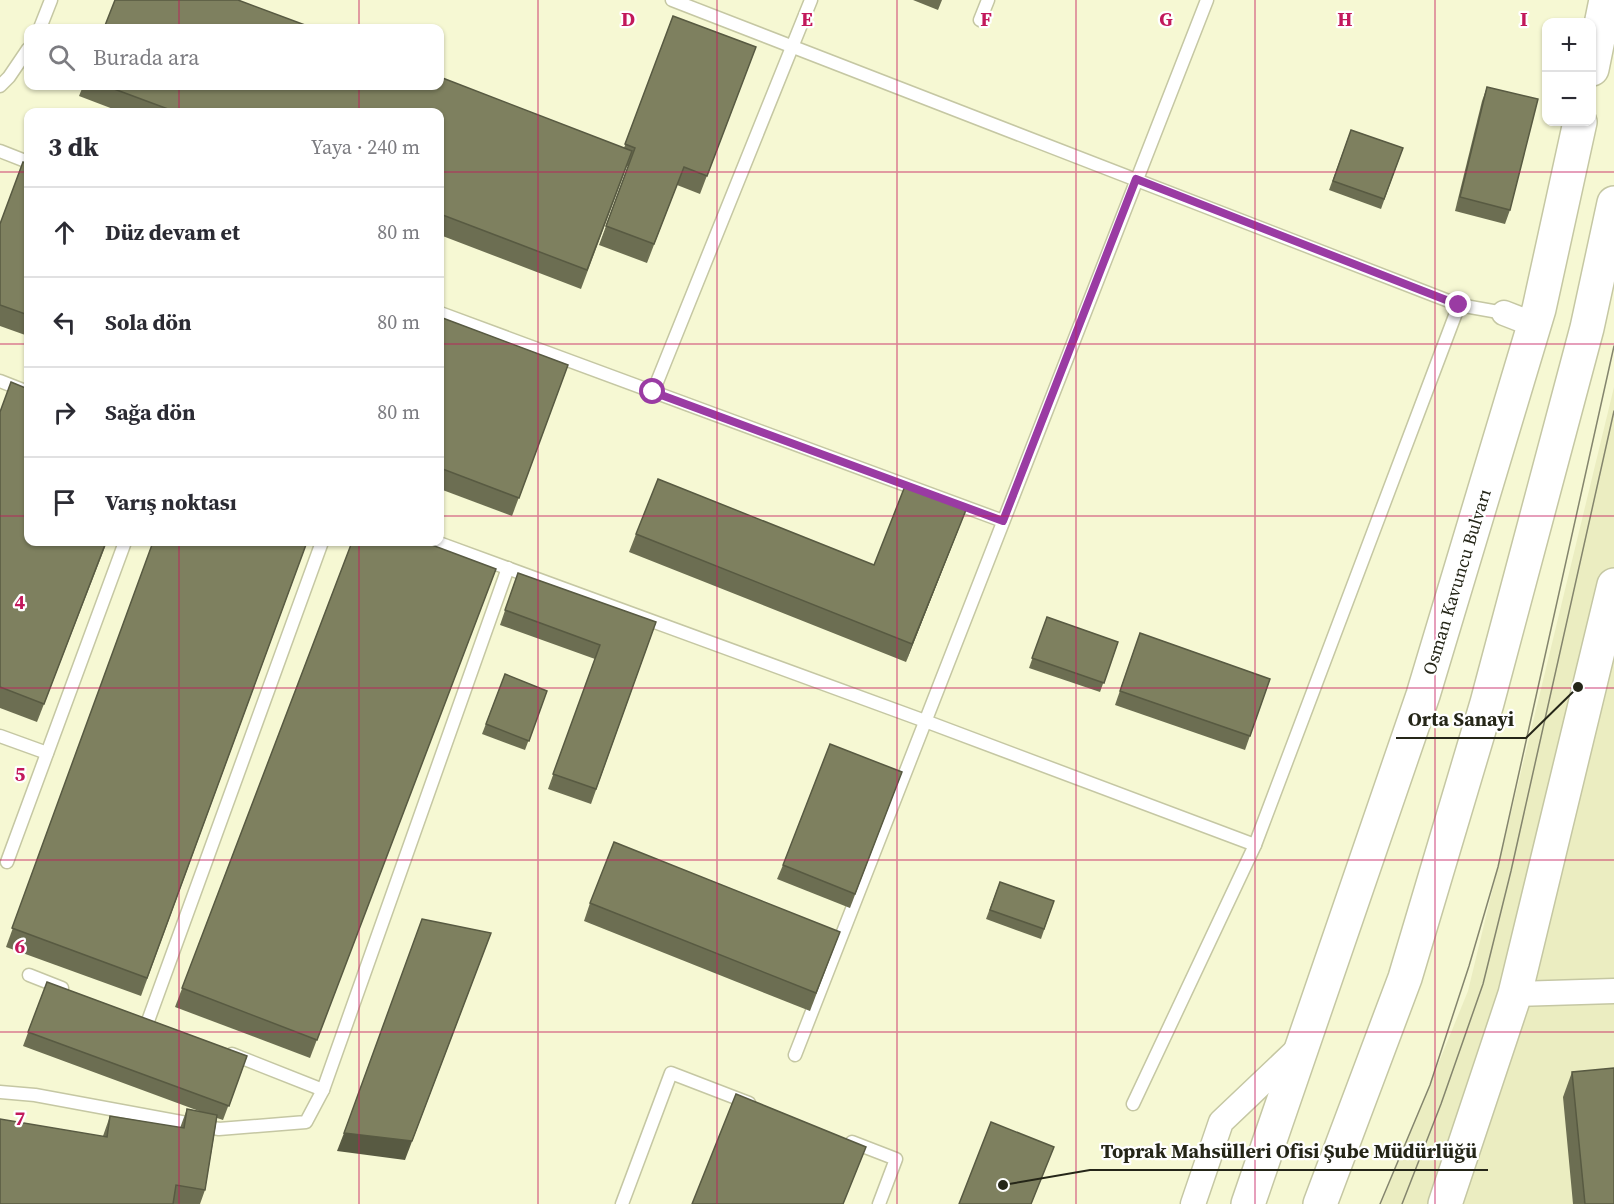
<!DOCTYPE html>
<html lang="tr">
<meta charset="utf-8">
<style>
body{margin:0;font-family:"Source Serif 4",serif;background:#f2f2f3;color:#2b2b33}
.controls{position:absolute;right:18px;top:18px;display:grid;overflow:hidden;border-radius:12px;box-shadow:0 2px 4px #0004}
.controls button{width:54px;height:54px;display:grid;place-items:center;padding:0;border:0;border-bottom:2px solid #e1e1e2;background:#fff;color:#2b2b33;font:30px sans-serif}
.stop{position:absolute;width:18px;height:18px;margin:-14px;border:4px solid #9a3ba3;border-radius:50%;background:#fff}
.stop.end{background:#9a3ba3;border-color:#fff;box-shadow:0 2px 6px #0008}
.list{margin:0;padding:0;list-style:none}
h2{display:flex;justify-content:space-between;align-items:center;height:78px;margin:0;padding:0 24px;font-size:26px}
h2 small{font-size:20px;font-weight:400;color:#7c7c81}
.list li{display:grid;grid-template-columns:39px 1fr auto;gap:18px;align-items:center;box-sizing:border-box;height:90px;padding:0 24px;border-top:2px solid #e1e1e2}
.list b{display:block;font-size:22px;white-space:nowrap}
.list em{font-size:20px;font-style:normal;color:#7c7c81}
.icon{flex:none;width:33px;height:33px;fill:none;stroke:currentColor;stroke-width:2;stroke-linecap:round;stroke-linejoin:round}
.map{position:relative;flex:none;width:1614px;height:1204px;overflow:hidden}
.search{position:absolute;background:#fff;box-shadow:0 2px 4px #0004;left:24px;top:24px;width:420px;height:66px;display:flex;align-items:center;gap:15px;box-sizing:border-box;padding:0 21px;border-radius:12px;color:#7c7c81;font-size:22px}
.panel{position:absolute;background:#fff;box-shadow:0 2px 4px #0004;left:24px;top:108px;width:420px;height:438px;border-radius:12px}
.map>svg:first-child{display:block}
.built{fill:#ebedc1}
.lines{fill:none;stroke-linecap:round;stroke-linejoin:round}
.lane-casing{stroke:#c5c7a3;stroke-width:15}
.street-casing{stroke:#c5c7a3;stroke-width:27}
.highway-casing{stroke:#c5c7a3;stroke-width:36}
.lane{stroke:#fff;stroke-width:12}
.street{stroke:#fff;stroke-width:24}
.highway{stroke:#fff;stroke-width:33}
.tram{stroke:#84856d;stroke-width:1.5}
.wall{fill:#6c6e52}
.shaded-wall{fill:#585a42}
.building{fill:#7e805f;stroke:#585a42;stroke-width:1.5}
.route{stroke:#9a3ba3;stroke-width:8}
.grid{fill:none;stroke:#c2185b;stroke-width:1.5;stroke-opacity:0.55}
.labels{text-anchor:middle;stroke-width:4.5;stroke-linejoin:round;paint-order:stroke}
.street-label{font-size:18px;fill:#252618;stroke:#fff}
.grid-label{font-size:20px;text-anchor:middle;font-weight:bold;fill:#c2185b;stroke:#fff;stroke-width:4.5;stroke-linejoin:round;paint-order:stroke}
.leader{fill:none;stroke:#252618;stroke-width:2}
.callout-dot{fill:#252618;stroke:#fff;stroke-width:2}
.callout-label{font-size:20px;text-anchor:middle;font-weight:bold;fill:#252618;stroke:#fff;stroke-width:4.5;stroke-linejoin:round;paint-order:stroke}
</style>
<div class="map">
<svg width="1614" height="1204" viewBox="0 0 1614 1204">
<rect width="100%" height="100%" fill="#f6f8d3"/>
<path class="built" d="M1614 387V1204H1381L1468 991Z"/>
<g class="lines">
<g class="lane-casing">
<g id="lane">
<path d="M672 0 1459 305 1504 313"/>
<path d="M980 20 988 0"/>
<path d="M40 28 51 0"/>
<path d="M0 86 9 77 28 49"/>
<path d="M0 151 28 162"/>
<path d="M440 313 1003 521"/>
<path d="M0 381 28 392"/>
<path d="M653 392 811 0"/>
<path d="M436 542 925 721 1255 845"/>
<path d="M0 736 47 753"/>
<path d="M7 862 125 542"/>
<path d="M29 975 62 988"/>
<path d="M148 1021 322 542"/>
<path d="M232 1054 323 1090"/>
<path d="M795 1055 1207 0"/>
<path d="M0 1092 35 1095 219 1129 306 1122 323 1090 508 568"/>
<path d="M1133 1104 1255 845 1459 305"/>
<path d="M852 1142 896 1159 879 1204"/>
<path d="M622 1204 671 1073 749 1103"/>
</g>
</g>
<g class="street-casing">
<g id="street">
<path d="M1504 313 1535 325"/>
<path d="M1515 994 1614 991"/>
<path d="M1193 1204 1221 1122 1301 1046"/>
</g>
</g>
<g class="highway-casing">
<g id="highway">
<path d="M1592 69 1606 0"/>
<path d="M1248 1204 1423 695 1539 309 1580 122"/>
<path d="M1320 1204 1405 978 1487 703 1587 328 1614 203"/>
<path d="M1445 1204 1515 994 1614 585"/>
</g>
</g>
<use href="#lane" class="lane"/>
<use href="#street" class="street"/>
<use href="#highway" class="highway"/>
<g class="tram">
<path d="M1380 1204 1430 1085 1469 966 1498 867 1614 346"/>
<path d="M1402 1204 1441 1104 1483 984 1511 871 1614 411"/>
</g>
</g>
<g class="wall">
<path d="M913 0H942L938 10Z"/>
<path d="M673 16 756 47 700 194 677 185 647 263 599 245 628 166H627L581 289 440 235V112H121L79 96 83 86H440L624 148Z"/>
<path d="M1487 87 1510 210 1505 224 1455 211 1482 101Z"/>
<path d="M1351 130 1403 148 1381 209 1329 190Z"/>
<path d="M28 164V336L0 326V224Z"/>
<path d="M440 317 568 365 512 516 440 489Z"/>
<path d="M0 412 107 542 37 722 0 708Z"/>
<path d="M959 528 906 662 629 552 636 534 874 565Z"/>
<path d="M153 542H307L141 996 6 947Z"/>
<path d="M352 542 496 569 310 1058 175 1007Z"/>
<path d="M518 573 656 622 591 804 548 789 595 659 500 625Z"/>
<path d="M1047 617 1118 642 1100 692 1029 668Z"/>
<path d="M1140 633 1270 679 1245 750 1115 705Z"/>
<path d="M505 674 547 691 525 750 482 734Z"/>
<path d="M902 772 850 908 777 879 783 865Z"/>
<path d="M1000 882 1054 901 1041 939 986 919Z"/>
<path d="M590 903 840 932 810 1011 584 921Z"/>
<path d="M47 982 247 1056 223 1120 217 1118 205 1190 200 1204H0L103 1136 110 1116 180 1128 187 1109 199 1111 23 1046Z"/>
<path d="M1572 1072 1614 1204H1573L1563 1097Z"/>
</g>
<g class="shaded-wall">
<path d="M966 510 959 528 906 662 912 644Z"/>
<path d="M491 933 405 1160 337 1151 344 1133Z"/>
</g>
<g class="building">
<path d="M115 0H238L313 28H104Z"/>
<path d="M673 16 756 47 707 176 684 167 654 244 606 226 635 148 625 144Z"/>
<path d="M440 77 632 151 587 270 440 214V112H176L106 86H440Z"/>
<path d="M1487 87 1538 99 1510 210 1460 197Z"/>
<path d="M1351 130 1403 148 1384 199 1333 181Z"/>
<path d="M23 162 28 164V315L0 305V224Z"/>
<path d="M440 317 568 365 519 498 440 468Z"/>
<path d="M11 382 28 389V542H106L44 704 0 687V412Z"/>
<path d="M658 479 874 565 905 486 966 510 912 644 636 534Z"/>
<path d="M153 542H307L147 978 12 928Z"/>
<path d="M352 542H424L496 569 317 1040 182 988Z"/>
<path d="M518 573 656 622 596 789 553 774 600 645 505 610Z"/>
<path d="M1047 617 1118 642 1104 683 1032 658Z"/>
<path d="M1140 633 1270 679 1250 736 1120 691Z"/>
<path d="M505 674 547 691 529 741 486 724Z"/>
<path d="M830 744 902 772 855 894 783 865Z"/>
<path d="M614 842 840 932 816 993 590 903Z"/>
<path d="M1000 882 1054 901 1044 929 990 910Z"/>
<path d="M422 919 491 933 412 1141 344 1133Z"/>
<path d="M47 982 247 1056 229 1106 28 1032Z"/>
<path d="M1614 1068V1204H1585L1572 1072Z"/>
<path d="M736 1094 866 1147 843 1204H692Z"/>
<path d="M187 1109 217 1115 205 1190 176 1185 173 1204H0V1119L107 1137 110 1116 184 1128Z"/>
<path d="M991 1122 1054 1147 1031 1204H959Z"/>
</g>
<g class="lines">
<path class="route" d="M653 392 1003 521 1136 179 1459 305"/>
</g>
<path class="grid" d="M179 0V28M359 0V28M538 0V1204M717 0V1204M897 0V1204M1076 0V1204M1255 0V1204M1435 0V1204M179 86V112M359 86V112M0 172H28M440 172H1614M0 344H28M440 344H1614M0 516H28M440 516H1614M179 542V1204M359 542V1204M0 688H1614M0 860H1614M0 1032H1614"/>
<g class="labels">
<g class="street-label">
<text transform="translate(1457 582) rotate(-73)" y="6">Osman Kavuncu Bulvarı</text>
</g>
</g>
<g class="grid-label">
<text x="628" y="26">D</text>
<text x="807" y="26">E</text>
<text x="986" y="26">F</text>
<text x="1166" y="26">G</text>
<text x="1345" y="26">H</text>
<text x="1524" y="26">I</text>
<text x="20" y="609">4</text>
<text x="20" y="781">5</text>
<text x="20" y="953">6</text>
<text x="20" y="1125">7</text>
</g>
<path class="leader" d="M1578 687L1526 738H1396M1003 1185L1090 1170H1488"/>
<g class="callout-dot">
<circle cx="1578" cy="687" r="6"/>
<circle cx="1003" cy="1185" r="6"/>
</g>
<g class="callout-label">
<text x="1461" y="726">Orta Sanayi</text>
<text x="1289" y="1158">Toprak Mahsülleri Ofisi Şube Müdürlüğü</text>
</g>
</svg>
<div class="controls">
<button>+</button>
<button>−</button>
</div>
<div class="stop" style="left:653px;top:392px"></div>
<div class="stop end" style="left:1459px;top:305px"></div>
<div class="search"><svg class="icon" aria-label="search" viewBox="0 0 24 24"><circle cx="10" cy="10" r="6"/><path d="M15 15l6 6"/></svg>Burada ara</div>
<section class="panel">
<h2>3 dk<small>Yaya · 240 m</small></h2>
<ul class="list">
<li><svg class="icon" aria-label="ahead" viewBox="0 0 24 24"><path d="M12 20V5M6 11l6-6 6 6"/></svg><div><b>Düz devam et</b></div><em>80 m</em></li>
<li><svg class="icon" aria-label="left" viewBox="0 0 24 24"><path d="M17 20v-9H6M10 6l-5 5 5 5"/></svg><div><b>Sola dön</b></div><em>80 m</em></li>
<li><svg class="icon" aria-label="right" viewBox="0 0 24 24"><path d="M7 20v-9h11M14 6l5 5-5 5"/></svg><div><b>Sağa dön</b></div><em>80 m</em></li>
<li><svg class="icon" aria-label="arrive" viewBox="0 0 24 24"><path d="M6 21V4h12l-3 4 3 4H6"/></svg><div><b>Varış noktası</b></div></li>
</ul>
</section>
</div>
